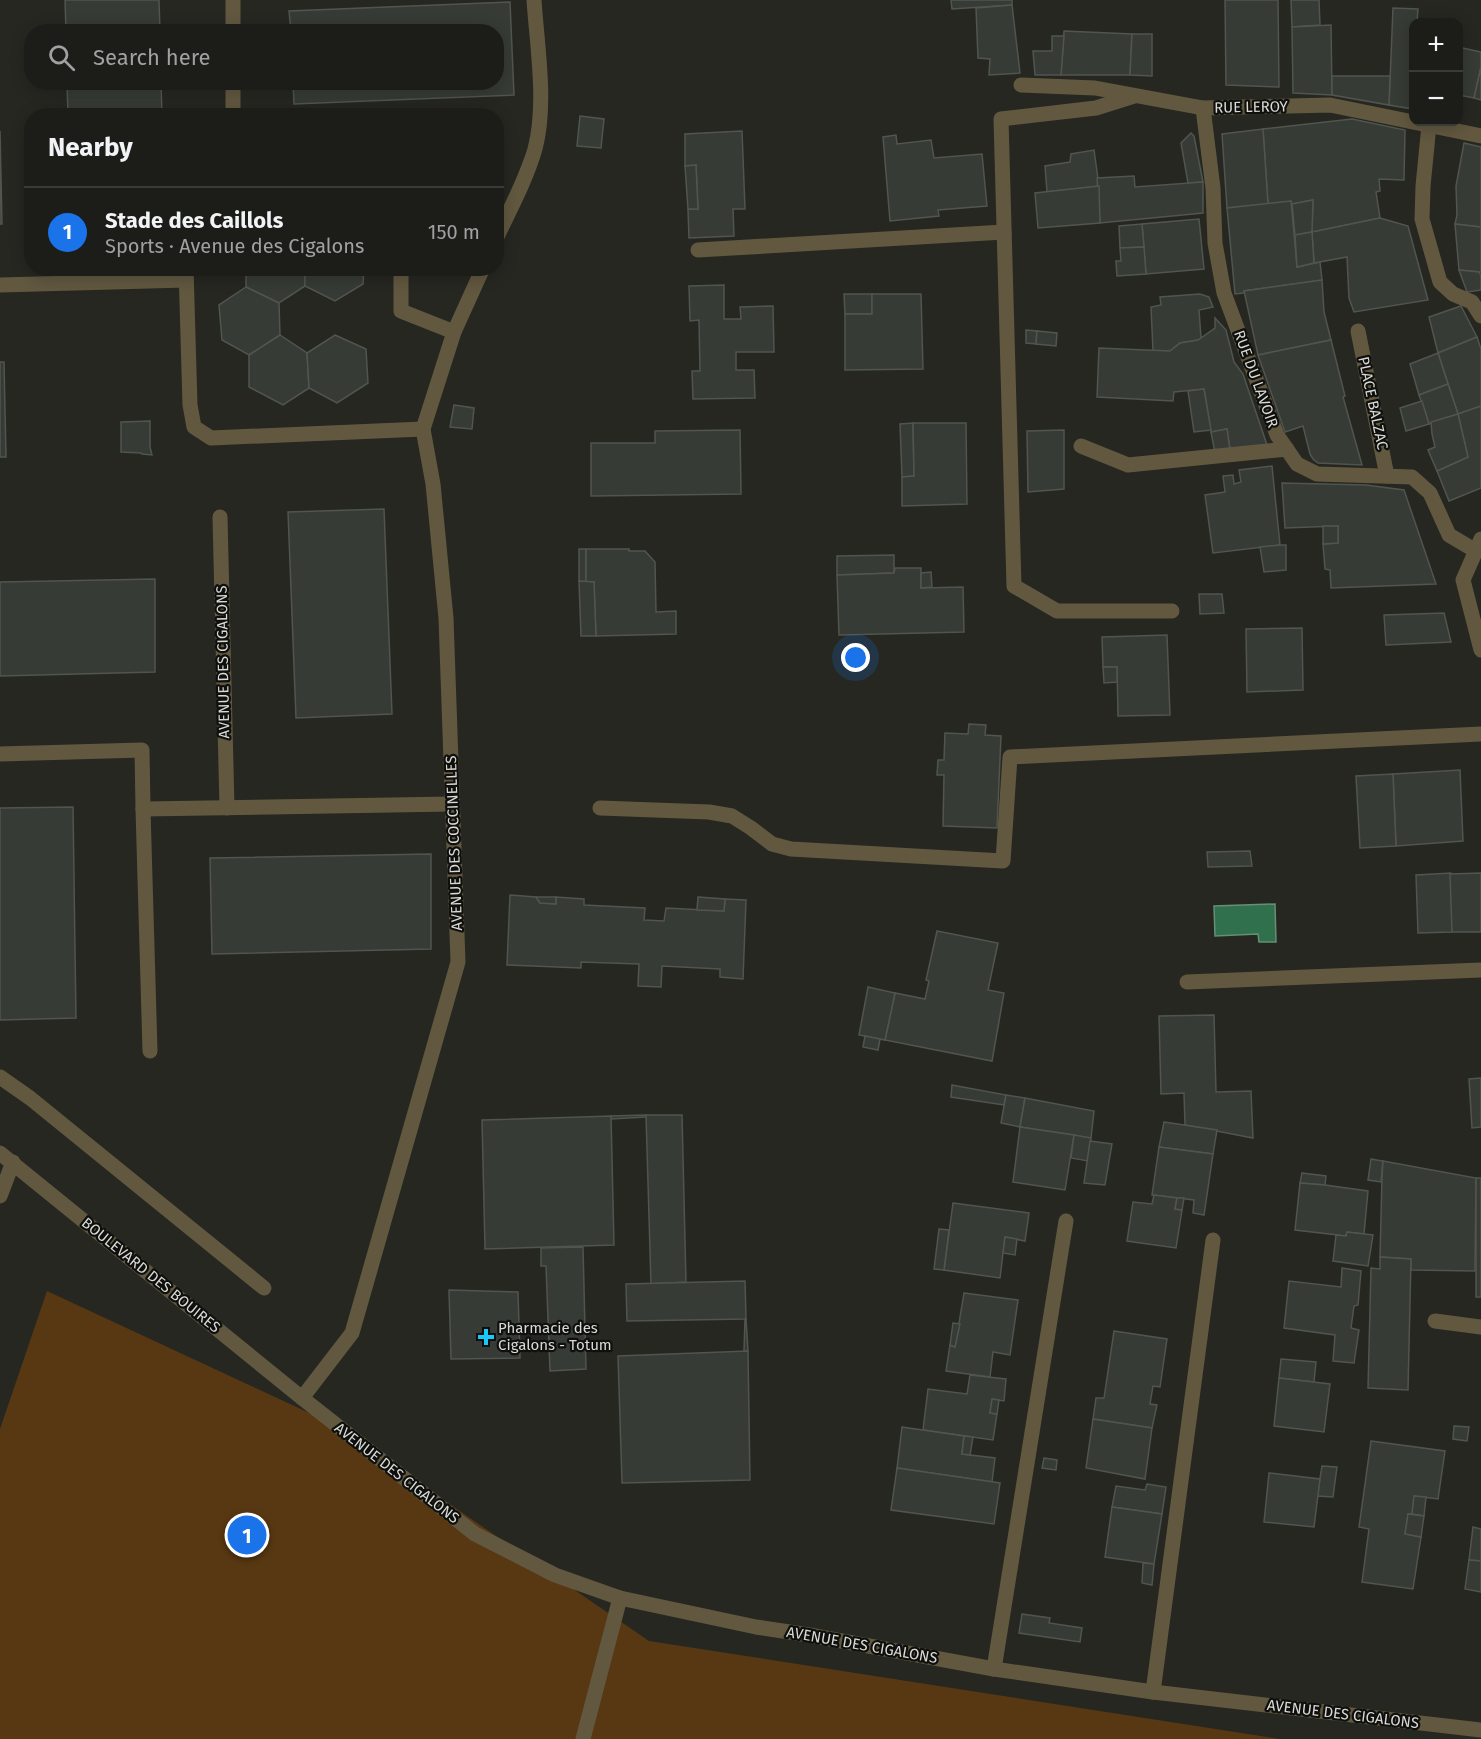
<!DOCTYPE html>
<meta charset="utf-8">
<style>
body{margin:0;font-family:"Fira Sans",sans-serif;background:#292a26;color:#f1f3f6}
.controls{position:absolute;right:18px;top:18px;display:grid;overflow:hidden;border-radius:12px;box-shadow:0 3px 15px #0003}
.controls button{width:54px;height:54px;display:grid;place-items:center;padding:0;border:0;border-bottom:2px solid #3a3b38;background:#1c1d19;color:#f1f3f6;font:30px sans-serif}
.you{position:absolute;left:856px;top:658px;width:21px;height:21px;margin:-15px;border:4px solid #fff;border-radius:50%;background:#1a73e8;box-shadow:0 0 0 9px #1a73e833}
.badge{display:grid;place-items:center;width:39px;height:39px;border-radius:50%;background:#1a73e8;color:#fff;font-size:20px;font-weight:700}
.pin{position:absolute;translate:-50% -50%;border:3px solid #fff;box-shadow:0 2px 6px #0006}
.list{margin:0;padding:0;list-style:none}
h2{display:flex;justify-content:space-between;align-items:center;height:78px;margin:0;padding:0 24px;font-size:26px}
h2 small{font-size:20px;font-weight:400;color:#a0a2a2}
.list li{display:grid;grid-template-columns:39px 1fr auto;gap:18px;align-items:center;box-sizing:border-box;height:90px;padding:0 24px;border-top:2px solid #3a3b38}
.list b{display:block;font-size:22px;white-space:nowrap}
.list p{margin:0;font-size:20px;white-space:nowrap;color:#a0a2a2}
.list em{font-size:20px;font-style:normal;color:#a0a2a2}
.icon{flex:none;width:33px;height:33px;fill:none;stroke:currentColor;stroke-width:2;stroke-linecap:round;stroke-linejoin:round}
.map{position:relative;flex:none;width:1481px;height:1739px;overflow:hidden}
.search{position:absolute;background:#1c1d19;box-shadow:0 3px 15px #0003;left:24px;top:24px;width:480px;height:66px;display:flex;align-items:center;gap:15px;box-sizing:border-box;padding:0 21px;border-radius:24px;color:#a0a2a2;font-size:22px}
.panel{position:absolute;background:#1c1d19;box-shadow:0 3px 15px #0003;left:24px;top:108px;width:480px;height:168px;border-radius:24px}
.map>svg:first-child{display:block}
.green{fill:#583812}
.water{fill:#30704d;stroke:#639076;stroke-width:1.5}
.building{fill:#373b35;stroke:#51554f;stroke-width:1.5}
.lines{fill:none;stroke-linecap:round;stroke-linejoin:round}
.service{stroke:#625840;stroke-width:15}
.minor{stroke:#625840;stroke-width:15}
.poi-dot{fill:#18cafc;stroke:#0f100d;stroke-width:2}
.labels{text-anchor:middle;stroke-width:4.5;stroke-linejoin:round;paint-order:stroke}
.street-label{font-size:15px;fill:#d9dad6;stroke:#0f100d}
.poi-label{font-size:15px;fill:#d9dad6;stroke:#0f100d;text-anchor:start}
</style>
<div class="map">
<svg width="1481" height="1739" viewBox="0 0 1481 1739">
<rect width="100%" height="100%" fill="#262721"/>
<path class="green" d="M47 1291 333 1424 649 1641 1280 1739H0V1429Z"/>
<path class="water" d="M1275 904 1276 942H1259L1258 934 1215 936 1214 906Z"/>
<g class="building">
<path d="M65 0H159L160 32H66Z"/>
<path d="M951 0H1012V5L952 9Z"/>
<path d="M1225 0H1278L1279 87 1226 85Z"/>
<path d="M1291 0H1319L1320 25 1292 27Z"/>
<path d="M510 2 514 95 294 104 293 82H496V32H291L289 11Z"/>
<path d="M1012 5 1020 73 989 75 990 59 978 58 976 8Z"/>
<path d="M1393 8 1418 9 1417 22H1414L1413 109 1389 105Z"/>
<path d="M1331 25 1332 95 1293 93 1292 27Z"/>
<path d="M1064 31 1132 34 1130 75H1061Z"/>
<path d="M1132 34H1152V76L1130 75Z"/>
<path d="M1052 36H1064L1061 75H1035L1033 51H1052Z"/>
<path d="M1458 47 1481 52V67L1474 98 1458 95Z"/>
<path d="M1481 67V100L1474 98Z"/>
<path d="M1332 76H1390L1389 105 1332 95Z"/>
<path d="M67 82H161L162 116H68Z"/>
<path d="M580 116 604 119 601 148 577 146Z"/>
<path d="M1352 119 1405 130 1404 180 1379 179 1380 191 1376 192 1380 218 1312 232 1313 200 1292 204 1291 201 1268 204 1263 129Z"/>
<path d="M1263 129 1268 204 1227 208 1222 134Z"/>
<path d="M0 131 2 224H0Z"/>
<path d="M742 131 745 209H733L734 236 689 238 688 209H698L696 165 685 166V134Z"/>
<path d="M1191 133 1194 136 1203 182 1188 183 1181 143Z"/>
<path d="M896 135 897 144 931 140 934 158 982 154 987 206 938 210 939 216 890 221 883 137Z"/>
<path d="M1464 143 1481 147V227L1455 224 1457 215 1456 186Z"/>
<path d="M1094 150 1099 186 1047 192 1045 166 1070 162 1071 154Z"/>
<path d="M696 165 698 209H688L685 166Z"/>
<path d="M1134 176 1135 187 1203 182V213L1100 223 1097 178Z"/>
<path d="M1099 186 1100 223 1038 228 1035 193Z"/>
<path d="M1313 200 1312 232 1295 235 1292 204Z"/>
<path d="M1291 201 1297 267 1320 262 1322 280 1244 291 1243 293 1235 294 1227 208Z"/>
<path d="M1380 218 1408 226 1428 300 1354 312 1349 298 1347 257 1314 263 1312 232Z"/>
<path d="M1199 219 1204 269 1146 274 1142 224Z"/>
<path d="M1142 224 1144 247 1120 248 1119 226Z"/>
<path d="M1455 224 1481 227V272L1459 270Z"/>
<path d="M1312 232 1314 263 1297 267 1295 235Z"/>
<path d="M1144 247 1146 274 1117 276 1116 261H1121L1120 248Z"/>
<path d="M246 268H305V286L279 303 246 287Z"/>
<path d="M305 268H364L363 284 335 301 305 286Z"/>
<path d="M1459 270 1479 272 1481 276V290L1467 292Z"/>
<path d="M1322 280 1324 312 1331 340 1258 355 1244 291Z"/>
<path d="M724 285V319H741L740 307 773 306 774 352H736V370H754L755 398 693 399 692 371H700L699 320 690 321 689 286Z"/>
<path d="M246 287 279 303 280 335 249 355 222 340 219 305Z"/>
<path d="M844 294H872V314H845Z"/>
<path d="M872 294H921L923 369 845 370V314H872Z"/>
<path d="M1200 294 1209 297 1213 307 1199 310 1201 338 1198 340 1180 343 1170 351H1153L1151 307 1161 305 1160 297Z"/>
<path d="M1461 306 1477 337 1438 353 1429 317Z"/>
<path d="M1215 318 1226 330 1234 362 1243 374 1267 445 1230 450 1227 429 1211 432 1204 389 1174 392 1173 401 1097 397 1099 348 1170 351 1180 343 1198 340 1215 328Z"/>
<path d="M1026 330 1037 331 1036 344 1026 343Z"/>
<path d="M1037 331 1057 333 1056 346 1036 344Z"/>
<path d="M280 335 307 353 309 388 283 405 249 387V355Z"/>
<path d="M335 335 366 349 368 383 337 403 309 388 307 353Z"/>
<path d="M1477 337 1481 349V406L1458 414 1438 353Z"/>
<path d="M1331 340 1345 396 1343 397 1362 465 1318 463 1313 459 1310 454 1303 426 1285 432 1258 355Z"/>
<path d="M1438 353 1448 384 1419 395 1410 364Z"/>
<path d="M0 362H4L6 457H0Z"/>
<path d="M1448 384 1458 414 1429 424 1419 395Z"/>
<path d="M1204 389 1211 430 1194 432 1188 391Z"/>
<path d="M1422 401 1429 424 1406 431 1400 408Z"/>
<path d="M454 405 474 408 472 429 450 427Z"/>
<path d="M1481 406V488L1449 501 1437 471 1468 457 1458 414Z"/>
<path d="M1458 414 1468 457 1437 471 1428 450 1435 447 1432 434 1431 422Z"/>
<path d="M150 421V447L152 455 142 454 141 453 121 452V422Z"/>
<path d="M913 423 914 476 902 477 900 424Z"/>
<path d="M913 423H966L967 504 902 506V477L914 476Z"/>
<path d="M1227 429 1230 450 1215 453 1211 432Z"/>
<path d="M740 430 741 494 591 496V443H655V431Z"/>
<path d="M1064 430V489L1028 492 1027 431Z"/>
<path d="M1272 466 1280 545 1213 553 1205 495 1225 492 1223 476 1233 475 1234 484 1241 482 1239 470Z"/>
<path d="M1282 483 1366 485 1404 490 1436 584 1331 588 1330 570 1325 569 1323 544 1338 543V526L1285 528Z"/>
<path d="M384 509 392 714 296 718 288 512Z"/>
<path d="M1323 526H1338V543L1323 544Z"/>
<path d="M1280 545H1286V570L1264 572 1260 547Z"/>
<path d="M579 549H586V582L579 581Z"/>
<path d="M586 549H629V551H645L655 562 656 612 676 611V634L596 636 594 582H586Z"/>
<path d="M894 555V573L837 575V556Z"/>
<path d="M895 568H921V588L963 587 964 632 839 635 837 575 894 573Z"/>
<path d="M931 572 932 587 921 588V573Z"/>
<path d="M155 579V672L0 676V582Z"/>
<path d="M579 581 594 582 596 636H581Z"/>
<path d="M1199 594H1222L1224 613 1200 614Z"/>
<path d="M1444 613 1451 642 1386 645 1384 615Z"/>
<path d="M1302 628 1303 690 1247 692 1246 629Z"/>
<path d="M1167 635 1170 715 1118 716 1117 667H1103L1102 637Z"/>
<path d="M1103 667H1117V682L1104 683Z"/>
<path d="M969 724 986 725 985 735 1001 736 997 828 943 826 944 775H937L938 760H944L945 733 968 734Z"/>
<path d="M1460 770 1463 841 1396 846 1393 774Z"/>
<path d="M1393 774 1396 846 1360 848 1356 776Z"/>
<path d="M73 807 76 1018 0 1020V808Z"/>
<path d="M1250 851 1252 866 1208 867 1207 852Z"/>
<path d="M431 854V949L212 954 210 858Z"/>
<path d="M1451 873 1452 932 1418 933 1416 875Z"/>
<path d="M1481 873V932H1452L1450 874Z"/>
<path d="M510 895 536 897 540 903 556 904V897L584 899V905L645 908 644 920 664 921 666 908 724 911 725 899 746 900 743 979 720 977V969L662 966 661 987 638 986 639 964 581 962V968L507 965Z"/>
<path d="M536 897H556V904L540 903Z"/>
<path d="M698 897 725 899 724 911 697 910Z"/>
<path d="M937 931 998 943 988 990 1004 993 992 1061 885 1040 895 993 925 999 929 981 926 980Z"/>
<path d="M868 987 895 993 885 1040 859 1035Z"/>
<path d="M1214 1015 1216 1092 1251 1091 1253 1138 1185 1125 1184 1093 1161 1094 1159 1016Z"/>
<path d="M865 1036 880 1039 878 1050 863 1047Z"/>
<path d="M1481 1078V1127L1472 1128 1469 1079Z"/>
<path d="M952 1085 1006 1095 1004 1105 951 1097Z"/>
<path d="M1006 1095 1025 1098 1020 1127 1001 1123Z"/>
<path d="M1025 1098 1094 1111 1091 1138 1020 1127Z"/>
<path d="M646 1115V1117L611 1119V1116Z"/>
<path d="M646 1115H682L686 1282 651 1284Z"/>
<path d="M611 1116 614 1245 485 1249 482 1120Z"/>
<path d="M1164 1122 1217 1130 1213 1154 1159 1147Z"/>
<path d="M1020 1127 1074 1135 1065 1190 1013 1182Z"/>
<path d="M1074 1135 1091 1138 1088 1161 1071 1158Z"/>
<path d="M1090 1141 1112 1144 1105 1185 1084 1183Z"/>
<path d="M1159 1147 1213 1154 1204 1215 1193 1213 1194 1200 1152 1195Z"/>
<path d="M1371 1159 1383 1161 1381 1182 1368 1180Z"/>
<path d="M1383 1161 1476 1178 1475 1271 1411 1270V1259L1380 1257 1382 1177Z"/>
<path d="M1302 1173 1326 1176 1325 1185 1300 1183Z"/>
<rect x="1476" y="1178" width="5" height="119"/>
<path d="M1300 1183 1325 1185 1368 1191 1364 1234 1347 1232 1346 1236 1295 1230Z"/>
<path d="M1154 1195 1177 1198 1175 1209 1182 1210 1176 1248 1127 1241 1133 1202 1152 1204Z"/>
<path d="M1177 1198H1184L1182 1210 1175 1209Z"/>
<path d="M953 1203 1029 1213 1025 1241 1005 1237 1000 1278 944 1270Z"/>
<path d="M939 1229 949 1230 944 1270 934 1269Z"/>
<path d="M1347 1232 1373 1235 1368 1266 1333 1261 1336 1235 1346 1236Z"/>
<path d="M1005 1237 1017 1239 1015 1255 1003 1253Z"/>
<path d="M583 1247 586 1369 550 1371 546 1266H541V1248Z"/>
<path d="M1380 1257 1411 1259 1408 1390 1368 1388 1371 1268 1380 1269Z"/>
<path d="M1342 1268 1361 1271 1358 1305 1354 1306 1351 1328 1359 1330 1354 1363 1333 1361 1335 1335 1284 1328 1289 1281 1341 1287Z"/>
<path d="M745 1281 746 1319 627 1321 626 1284Z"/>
<path d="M449 1290 518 1292 520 1358 451 1359Z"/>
<path d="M964 1293 1018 1300 1010 1355 993 1352 990 1377 946 1371 950 1345 955 1347Z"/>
<path d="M745 1319H746L748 1351H744Z"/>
<path d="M953 1323 960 1324 955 1347 950 1345Z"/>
<path d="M1114 1331 1167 1339 1160 1387 1153 1386 1150 1404 1157 1405 1152 1428 1093 1419 1096 1398H1104Z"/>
<path d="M748 1351 750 1480 622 1483 618 1356Z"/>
<path d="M1281 1359 1316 1362 1314 1382 1279 1378Z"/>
<path d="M970 1375 1006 1379 1004 1401 992 1399 990 1413 997 1414 993 1440 923 1430 928 1389 967 1394Z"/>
<path d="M1279 1378 1330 1384 1324 1432 1274 1426Z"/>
<path d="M992 1399 999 1400 997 1414 990 1413Z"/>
<path d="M1093 1419 1152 1428 1145 1479 1086 1468Z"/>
<path d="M1454 1426 1469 1427 1467 1441 1453 1439Z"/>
<path d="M902 1427 964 1436 962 1454 995 1458 992 1482 897 1468Z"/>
<path d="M964 1436 973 1437 970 1455 962 1454Z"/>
<path d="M1371 1441 1445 1451 1438 1499 1414 1496 1412 1514H1408L1405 1534 1421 1537 1413 1589 1362 1582 1369 1529 1359 1527Z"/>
<path d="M1044 1458 1057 1460 1056 1470 1042 1468Z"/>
<path d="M1322 1466 1337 1467 1333 1497 1317 1496Z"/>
<path d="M897 1468 1000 1483 994 1524 891 1510Z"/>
<path d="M1269 1473 1320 1479 1314 1527 1264 1522Z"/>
<path d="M1147 1484 1166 1487 1162 1514 1112 1507 1116 1486 1145 1490Z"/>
<path d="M1414 1496 1426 1497 1424 1516 1412 1514Z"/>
<path d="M1112 1507 1162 1514 1154 1564 1105 1557Z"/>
<path d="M1408 1514 1424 1516 1421 1537 1405 1534Z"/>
<path d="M1473 1527 1481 1529V1561L1469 1560Z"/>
<path d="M1469 1560 1481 1561V1592L1465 1589Z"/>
<path d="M1143 1563 1154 1564 1152 1585 1142 1583Z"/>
<path d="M1022 1614 1050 1618 1049 1623 1082 1628 1080 1642 1019 1633Z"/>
</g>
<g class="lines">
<g class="service">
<path d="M233 0V32"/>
<path d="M233 82V116"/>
<path d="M1134 96 1096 108 1001 119 1014 586 1057 611H1172"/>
<path d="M698 250 1004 232"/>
<path d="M186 268 190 405 194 427 211 438 423 429"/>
<path d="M401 268V311L454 332"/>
<path d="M0 285 186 280"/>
<path d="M1081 446 1128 465 1287 449"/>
<path d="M220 517 227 808"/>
<path d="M0 754 142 750 143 809 452 804"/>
<path d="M143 809 150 1051"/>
<path d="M1187 982 1481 970"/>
<path d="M0 1077 30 1098 264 1288"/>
<path d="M0 1196 13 1162"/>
<path d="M1435 1321 1481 1327"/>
<path d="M994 1669 1066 1221"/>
<path d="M1153 1692 1213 1240"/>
<path d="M583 1739 620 1598"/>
</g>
<g class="minor">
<path d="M1021 85 1095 88 1203 108 1330 105 1481 136"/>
<path d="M1203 108 1213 188 1215 243 1224 293 1277 435 1297 464 1317 474 1412 477 1430 493 1449 535 1476 551"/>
<path d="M1429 125 1423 186 1422 219 1440 282 1453 294 1472 302 1481 316"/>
<path d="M496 239C510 209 526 180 535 149 547 104 537 46 534 0"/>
<path d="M1358 331 1387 476"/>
<path d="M1481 539 1463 580 1481 650"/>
<path d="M600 808 709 812 732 816 751 828 772 844 791 849 1003 861 1010 757 1481 734"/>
<path d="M0 1153 302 1398 475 1534 555 1575 620 1598 756 1627 809 1635 994 1669 1153 1692 1481 1730"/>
<path d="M302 1398 352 1333 458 962 446 618 433 484 423 429 454 332 483 268"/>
</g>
</g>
<path class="poi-dot" d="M483 1328h6v6h6v6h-6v6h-6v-6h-6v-6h6z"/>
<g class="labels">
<g class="street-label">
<text transform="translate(1251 107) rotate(-1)" y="5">RUE LEROY</text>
<text transform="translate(1256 379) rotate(70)" y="5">RUE DU LAVOIR</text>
<text transform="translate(1373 403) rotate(78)" y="5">PLACE BALZAC</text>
<text transform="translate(223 662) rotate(-91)" y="5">AVENUE DES CIGALONS</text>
<text transform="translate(454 843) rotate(-92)" y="5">AVENUE DES COCCINELLES</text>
<text transform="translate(151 1275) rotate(39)" y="5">BOULEVARD DES BOUIRES</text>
<text transform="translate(397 1473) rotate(38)" y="5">AVENUE DES CIGALONS</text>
<text transform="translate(862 1645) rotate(10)" y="5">AVENUE DES CIGALONS</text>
<text transform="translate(1343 1714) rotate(7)" y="5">AVENUE DES CIGALONS</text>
</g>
<g class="poi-label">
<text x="498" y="1333">Pharmacie des<tspan x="498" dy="17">Cigalons - Totum</tspan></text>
</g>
</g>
</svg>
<div class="controls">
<button>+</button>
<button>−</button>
</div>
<div class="you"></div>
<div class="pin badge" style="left:247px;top:1535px">1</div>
<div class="search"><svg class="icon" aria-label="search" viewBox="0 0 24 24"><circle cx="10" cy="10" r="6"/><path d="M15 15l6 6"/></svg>Search here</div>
<section class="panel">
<h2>Nearby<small></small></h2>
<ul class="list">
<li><span class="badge">1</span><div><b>Stade des Caillols</b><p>Sports · Avenue des Cigalons</p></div><em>150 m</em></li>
</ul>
</section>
</div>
